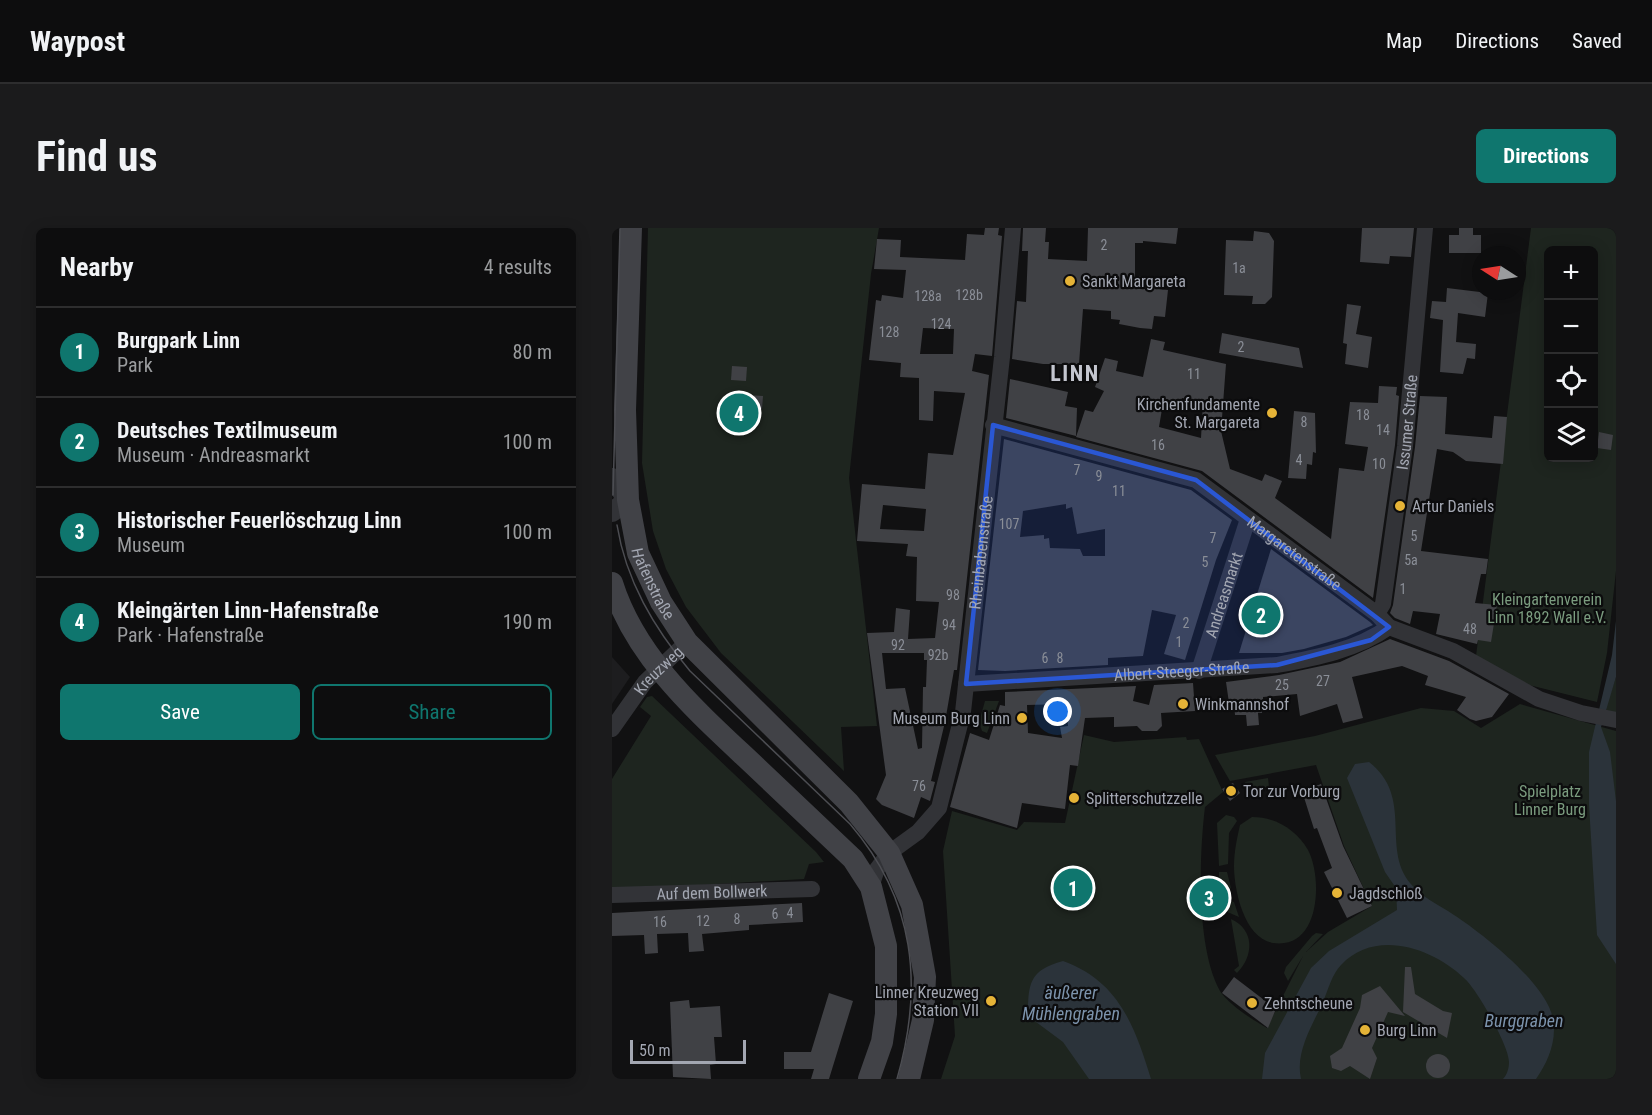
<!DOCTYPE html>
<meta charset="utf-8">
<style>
body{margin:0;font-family:"Roboto Condensed",sans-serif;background:#1b1b1c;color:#f1f3f6}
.controls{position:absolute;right:18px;top:18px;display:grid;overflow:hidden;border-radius:9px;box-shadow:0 3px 15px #0003}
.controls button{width:54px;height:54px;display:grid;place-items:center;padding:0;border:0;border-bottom:2px solid #2d2d2e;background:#0d0d0e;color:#f1f3f6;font:30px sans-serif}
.compass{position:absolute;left:860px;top:18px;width:54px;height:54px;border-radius:50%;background:#0d0d0e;box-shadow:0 3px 15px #0003;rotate:282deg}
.scale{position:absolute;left:18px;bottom:15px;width:116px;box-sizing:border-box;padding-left:6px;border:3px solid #a3a7b2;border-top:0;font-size:16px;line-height:21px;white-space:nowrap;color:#a3a7b2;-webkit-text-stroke:4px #0c0c0d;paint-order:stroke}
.you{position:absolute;left:446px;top:484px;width:21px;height:21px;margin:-15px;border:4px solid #fff;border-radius:50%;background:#1a73e8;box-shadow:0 0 0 9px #1a73e833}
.badge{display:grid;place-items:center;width:39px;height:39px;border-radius:50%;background:#0f766e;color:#fff;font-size:20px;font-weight:700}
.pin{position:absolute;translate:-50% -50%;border:3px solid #fff;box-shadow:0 2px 6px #0006}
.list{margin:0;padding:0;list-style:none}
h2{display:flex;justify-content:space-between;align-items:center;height:78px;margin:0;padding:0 24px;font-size:26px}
h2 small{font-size:20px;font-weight:400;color:#9a9c9e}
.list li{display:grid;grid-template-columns:39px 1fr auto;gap:18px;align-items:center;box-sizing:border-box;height:90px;padding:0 24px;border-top:2px solid #2d2d2e}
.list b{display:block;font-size:22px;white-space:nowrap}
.list p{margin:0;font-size:20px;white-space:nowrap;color:#9a9c9e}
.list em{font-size:20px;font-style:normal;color:#9a9c9e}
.actions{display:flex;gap:12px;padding:18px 24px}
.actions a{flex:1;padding:14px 0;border:2px solid #0f766e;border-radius:9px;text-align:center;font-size:21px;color:#0f766e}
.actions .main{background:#0f766e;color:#fff}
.icon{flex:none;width:33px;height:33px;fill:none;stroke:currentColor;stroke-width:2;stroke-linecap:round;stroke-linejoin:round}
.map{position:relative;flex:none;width:1004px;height:851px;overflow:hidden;border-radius:9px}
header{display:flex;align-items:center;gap:36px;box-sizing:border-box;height:84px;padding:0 30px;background:#0d0d0e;border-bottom:2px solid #2d2d2e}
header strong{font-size:28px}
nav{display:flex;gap:33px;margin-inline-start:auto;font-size:21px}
.intro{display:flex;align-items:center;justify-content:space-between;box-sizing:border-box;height:144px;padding:0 36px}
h1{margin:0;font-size:42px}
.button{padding:15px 27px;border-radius:9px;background:#0f766e;color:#fff;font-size:21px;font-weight:700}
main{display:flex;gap:36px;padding:0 36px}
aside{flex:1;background:#0d0d0e;border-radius:9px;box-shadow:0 3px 15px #0003}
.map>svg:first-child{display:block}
.built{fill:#1d1d1f}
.green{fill:#1e251f;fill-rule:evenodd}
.water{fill:#2b333a}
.building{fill:#404145;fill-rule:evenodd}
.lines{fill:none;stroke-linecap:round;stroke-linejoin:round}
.minor{stroke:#323337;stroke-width:16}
.tertiary{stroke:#323337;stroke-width:20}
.secondary{stroke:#414247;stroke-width:22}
.tram{stroke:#4c4d52;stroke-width:1.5}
.marked{fill:#2a57d4;fill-opacity:0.2;stroke:#2a57d4;stroke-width:4.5;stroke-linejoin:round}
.poi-dot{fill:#e5b337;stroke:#0c0c0d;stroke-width:2}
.labels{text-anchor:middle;stroke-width:4.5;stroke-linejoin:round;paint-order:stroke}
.number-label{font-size:14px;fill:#8a8e97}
.poi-label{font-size:16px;fill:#a3a7b2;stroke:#0c0c0d;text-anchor:start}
.street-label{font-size:16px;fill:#a3a7b2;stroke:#0c0c0d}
.park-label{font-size:16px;fill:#7b9c7f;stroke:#0c0c0d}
.water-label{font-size:18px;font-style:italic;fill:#7c93ac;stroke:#0c0c0d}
.district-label{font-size:22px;font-weight:bold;letter-spacing:1.5px;fill:#c4c6cf;stroke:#0c0c0d}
</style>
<header>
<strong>Waypost</strong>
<nav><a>Map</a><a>Directions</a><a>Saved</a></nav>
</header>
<div class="intro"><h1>Find us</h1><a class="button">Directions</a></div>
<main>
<aside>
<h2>Nearby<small>4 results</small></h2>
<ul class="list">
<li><span class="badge">1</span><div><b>Burgpark Linn</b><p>Park</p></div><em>80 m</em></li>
<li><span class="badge">2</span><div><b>Deutsches Textilmuseum</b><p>Museum · Andreasmarkt</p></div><em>100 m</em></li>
<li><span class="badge">3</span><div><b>Historischer Feuerlöschzug Linn</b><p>Museum</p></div><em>100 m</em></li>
<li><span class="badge">4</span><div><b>Kleingärten Linn-Hafenstraße</b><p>Park · Hafenstraße</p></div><em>190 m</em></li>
</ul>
<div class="actions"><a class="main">Save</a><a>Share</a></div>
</aside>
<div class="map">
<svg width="1004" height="851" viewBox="0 0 1004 851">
<rect width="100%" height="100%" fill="#111112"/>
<path class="built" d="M0 429 18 449 0 476Z"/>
<g class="green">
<path d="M36 0H267L259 46 237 250 265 498 229 499 232 543 109 425 74 379 54 341 41 303 30 235Z"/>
<path d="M919 0H1004V343L995 425 985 474 917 457 864 428ZM936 22H981V230H936Z"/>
<path d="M1004 449V486L992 485Z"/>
<path d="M40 468 204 624 212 634 197 636 192 651 0 662V551L39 488 28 479 35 469Z"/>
<path d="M373 473H387L375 505 370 503 367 494Z"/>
<path d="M908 476 1004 503V851H329L343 808 331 623 340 583 405 602 412 594 453 595 472 507 502 514 574 509 575 512 587 511 611 564 593 579C587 628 584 720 608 763 617 777 641 792 655 800L691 728 676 753 672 745 674 739 700 708 704 705 711 706 694 724 716 704 760 678 732 618 704 537 618 553 603 527 703 508 809 480 842 483 869 500Z"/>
<path d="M656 550 657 559 635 562 633 554Z"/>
<path d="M614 587 622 589 625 593 617 605 616 636 607 638 605 595Z"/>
<path d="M640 589C664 589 684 602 696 622 711 651 708 722 661 715 632 710 622 662 622 638 622 624 625 610 628 597Z"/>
<path d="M607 644H615L619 660 617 661 619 673 622 674 627 689 606 680Z"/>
<path d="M619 691C643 702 642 728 625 745L622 742 627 738Z"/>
</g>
<g class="water">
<path d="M1004 393V449L989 499 998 524 1004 573V736L985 707 977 577V524L1000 427Z"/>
<path d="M757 534C802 569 769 619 798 655 810 670 826 676 842 687 871 706 935 756 941 791 945 813 936 834 924 851H891C895 847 897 840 897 834 897 818 865 761 852 750 821 720 763 700 729 737 720 746 716 762 711 774 700 798 683 824 689 851H650L653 825 699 740 717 723 785 682 784 660 773 644 735 550 743 536Z"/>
<path d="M451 733C507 753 523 799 539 851H477L451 814 416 788C416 756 417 742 451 733Z"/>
</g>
<g class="building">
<path d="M373 0H387L386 7 390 8 380 128 363 126 360 143 377 147 345 442H342L333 494 319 553 323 554 318 573 309 569 302 590 270 577 264 571 274 547 255 405 282 404 284 380 298 382 296 411 323 410 327 374 304 373 305 329 294 328 296 316 245 313 250 256 313 261 316 225 341 227 353 165 322 163 321 193 307 192V150L288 149 289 135 257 132 264 72 269 73 270 67 291 70 294 42 262 41 265 11 289 12 288 29 353 32 355 6 372 7ZM311 100 342 101 341 126H308ZM271 277 314 281 312 303 268 301ZM270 425H312V432H315L314 459H311L310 520 306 521 293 460 274 461Z"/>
<path d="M411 0H434L433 14H437L436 31 475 33 476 0H566L564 16 531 13V15H523V48L545 50 544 61 556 62 553 89 542 88 540 101 528 100 507 96 508 92 499 91V83L471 81 467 136H431L400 131 405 73 414 74 416 23H410Z"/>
<path d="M750 0H802L799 29 778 28 777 36 748 34Z"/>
<path d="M847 0H861V7H869V25H837V7H847Z"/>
<path d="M642 3 657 5 662 13 660 69 653 76H640L641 68 612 67 614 12 641 13Z"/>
<path d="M835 60 876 65 873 89 846 85 844 114 864 116 863 131 855 130 851 146 828 144 831 92 818 90 820 73 834 74Z"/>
<path d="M735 76 749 78 744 106 760 109 756 140 733 136 735 116 731 115Z"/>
<path d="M610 105 687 120 691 140 607 125Z"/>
<path d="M539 111 553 114 551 122 614 136 609 203 618 241 650 253 653 246 670 253 663 270 719 311 727 240 752 243 756 219 733 216 738 174 766 175 767 158 785 159 784 167 787 168 783 217 761 370 590 243 464 209 473 182 481 184 492 163 483 159 493 130 506 133 504 143 531 149ZM570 170 591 174 589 210 547 199 551 175 568 177Z"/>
<path d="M120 138 135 139 134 153 119 152Z"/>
<path d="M398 151 456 164 453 178 465 180 464 208 394 190Z"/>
<path d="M136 167 151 168 150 181 135 179Z"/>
<path d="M808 168 835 169 833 206 880 210 882 188 895 189 891 236 854 233 841 224 825 221 809 323 876 331 874 346H869L863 375 885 377 879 414 866 412 865 416 824 406 828 386 801 383 798 396 783 390 778 385 781 377 803 219Z"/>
<path d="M682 183 703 185 704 225 701 224 700 237 695 236 694 251 676 250Z"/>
<path d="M987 204 1001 207 999 222 985 220Z"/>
<path d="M392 211 579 262 620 292 604 332 573 432 552 426 564 387 540 382 531 428 496 430V437L393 443 366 442ZM454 276V281L460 279 465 306 493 301V328H471L468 321 438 320 437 310 432 311V307L408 309 411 283Z"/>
<path d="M659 321 758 394 761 397 734 409 692 421 670 425H627Z"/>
<path d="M778 411 837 433 897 466 880 489 864 493 858 491 845 482 854 469 813 457 816 448 790 438 740 449 751 490 731 495 725 476 688 488 685 466 651 469V473H648L650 485H646L647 497 635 498 634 487H623L622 474 617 475 614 454 667 447 728 434Z"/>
<path d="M581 455 583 483 549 485 550 498 545 503H530L525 498 502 499V489L473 490 466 538 458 537 453 581 410 575 405 600 338 579 358 505 377 512 388 477 393 478V464L524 458 521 473 537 477 542 457ZM454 476 456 498 448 499 450 510 416 505 415 477Z"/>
<path d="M621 555 628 565 618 573 610 561Z"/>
<path d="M709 556 731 618 760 678 735 690 712 644 720 640 705 600 702 601 690 563Z"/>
<path d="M190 675 191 694 137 697V702L90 706 92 723 77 724 76 705 45 706 46 725 33 726 32 707 0 708V685Z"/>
<path d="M793 739H799L803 766 831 783 840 785 835 810 791 784Z"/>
<path d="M622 749 664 781 656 800 610 765Z"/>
<path d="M768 758 793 788 776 784 760 820 765 830 758 851 738 838 729 843 720 840 718 828 730 820 748 780 750 767Z"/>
<path d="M217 765 241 773 217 851H199L202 841H172V824H199Z"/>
<path d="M77 772 78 780 108 778 110 809H102L104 836 98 837 99 851 61 849 58 774Z"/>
<circle cx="826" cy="838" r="12"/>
</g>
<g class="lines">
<g class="minor">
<path id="s1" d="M381 197 584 252 765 386 777 399 841 423 927 471 969 485 1004 492"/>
<path id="s2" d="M765 386 771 376 793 218 813 0"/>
<path id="s3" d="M587 443 636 291"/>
<path id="s4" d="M354 456 665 437C703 430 745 422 777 399"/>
<path id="s5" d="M0 501 33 454 75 414"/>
<path id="s6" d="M259 659 265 641 277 625 306 604 327 580 351 484 390 129 401 0"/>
<path id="s7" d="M0 667 200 661"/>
</g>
<path class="tertiary" d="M0 250 16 272 0 284"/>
<g class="secondary">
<path id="s8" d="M19 0 13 182 16 272 26 325 49 374 75 414 237 575 277 625 300 677 313 749 311 792 297 851"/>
<path d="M0 355C24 432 89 487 145 540 177 570 209 601 241 631L259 659 274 718V786L270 814 257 851"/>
</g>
<g class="tram">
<path d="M1 267 8 0"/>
<path d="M5 297C14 353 42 400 78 443L238 596C303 672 312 757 285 851"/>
</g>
</g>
<path class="marked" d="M381 197 584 252 777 399 759 412 665 437 354 456Z"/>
<g class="poi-dot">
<circle cx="458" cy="53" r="6"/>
<circle cx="660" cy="185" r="6"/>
<circle cx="788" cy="278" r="6"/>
<circle cx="571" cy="476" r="6"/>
<circle cx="410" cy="490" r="6"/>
<circle cx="619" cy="563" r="6"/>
<circle cx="462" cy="570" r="6"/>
<circle cx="725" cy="665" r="6"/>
<circle cx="379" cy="773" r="6"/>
<circle cx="640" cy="775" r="6"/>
<circle cx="753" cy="802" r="6"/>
</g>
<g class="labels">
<g class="number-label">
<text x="492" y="22">2</text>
<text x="627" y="45">1a</text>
<text x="357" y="72">128b</text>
<text x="316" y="73">128a</text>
<text x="329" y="101">124</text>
<text x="277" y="109">128</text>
<text x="629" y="124">2</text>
<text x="582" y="151">11</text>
<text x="751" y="192">18</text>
<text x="692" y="199">8</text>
<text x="771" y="207">14</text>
<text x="546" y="222">16</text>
<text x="687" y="237">4</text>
<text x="767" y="241">10</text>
<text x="465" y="247">7</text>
<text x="487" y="253">9</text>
<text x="507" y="268">11</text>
<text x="397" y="301">107</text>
<text x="802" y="313">5</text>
<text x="601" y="315">7</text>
<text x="799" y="337">5a</text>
<text x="593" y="339">5</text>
<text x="791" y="366">1</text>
<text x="341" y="372">98</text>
<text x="574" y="400">2</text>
<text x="337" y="402">94</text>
<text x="858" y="406">48</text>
<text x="567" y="419">1</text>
<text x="286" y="422">92</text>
<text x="326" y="432">92b</text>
<text x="433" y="435">6</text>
<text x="448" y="435">8</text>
<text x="711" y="458">27</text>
<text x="670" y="462">25</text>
<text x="307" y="563">76</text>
<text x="178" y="690">4</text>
<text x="163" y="691">6</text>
<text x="125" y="696">8</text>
<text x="91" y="698">12</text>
<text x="48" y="699">16</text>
</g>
<g class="poi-label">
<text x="470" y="59">Sankt Margareta</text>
<text x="648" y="182" text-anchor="end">Kirchenfundamente<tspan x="648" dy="18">St. Margareta</tspan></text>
<text x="800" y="284">Artur Daniels</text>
<text x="583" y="482">Winkmannshof</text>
<text x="398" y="496" text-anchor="end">Museum Burg Linn</text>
<text x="631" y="569">Tor zur Vorburg</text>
<text x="474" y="576">Splitterschutzzelle</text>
<text x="737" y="671">Jagdschloß</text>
<text x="367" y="770" text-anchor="end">Linner Kreuzweg<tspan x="367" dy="18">Station VII</tspan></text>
<text x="652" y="781">Zehntscheune</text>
<text x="765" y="808">Burg Linn</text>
</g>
<g class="street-label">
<text dy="6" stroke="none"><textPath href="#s2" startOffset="195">Issumer Straße</textPath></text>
<text dy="6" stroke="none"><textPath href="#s6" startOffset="366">Rheinbabenstraße</textPath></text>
<text dy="6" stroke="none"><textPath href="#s1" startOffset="333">Margaretenstraße</textPath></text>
<text dy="6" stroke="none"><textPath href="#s8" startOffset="360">Hafenstraße</textPath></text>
<text dy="6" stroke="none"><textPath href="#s3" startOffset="80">Andreasmarkt</textPath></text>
<text dy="6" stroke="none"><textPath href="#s5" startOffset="75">Kreuzweg</textPath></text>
<text dy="6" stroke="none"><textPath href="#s4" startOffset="216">Albert-Steeger-Straße</textPath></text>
<text dy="6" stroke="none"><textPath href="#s7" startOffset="100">Auf dem Bollwerk</textPath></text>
</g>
<g class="park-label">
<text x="935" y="377">Kleingartenverein<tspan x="935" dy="18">Linn 1892 Wall e.V.</tspan></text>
<text x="938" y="569">Spielplatz<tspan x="938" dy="18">Linner Burg</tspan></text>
</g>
<g class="water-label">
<text x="459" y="771">äußerer<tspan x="459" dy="21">Mühlengraben</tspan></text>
<text x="912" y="799">Burggraben</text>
</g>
<g class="district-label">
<text x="463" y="153">LINN</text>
</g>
</g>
</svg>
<div class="controls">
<button>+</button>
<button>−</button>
<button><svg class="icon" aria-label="locate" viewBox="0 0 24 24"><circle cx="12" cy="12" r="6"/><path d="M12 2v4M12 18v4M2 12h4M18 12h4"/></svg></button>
<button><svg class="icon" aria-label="layers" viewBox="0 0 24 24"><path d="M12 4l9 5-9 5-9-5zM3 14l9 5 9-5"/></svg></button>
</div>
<svg class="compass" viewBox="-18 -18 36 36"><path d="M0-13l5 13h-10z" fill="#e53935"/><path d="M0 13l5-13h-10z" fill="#9a9c9e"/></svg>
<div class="scale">50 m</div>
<div class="you"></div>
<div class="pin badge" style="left:461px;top:660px">1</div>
<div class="pin badge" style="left:649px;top:387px">2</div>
<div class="pin badge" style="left:597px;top:670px">3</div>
<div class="pin badge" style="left:127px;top:185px">4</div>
</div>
</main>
